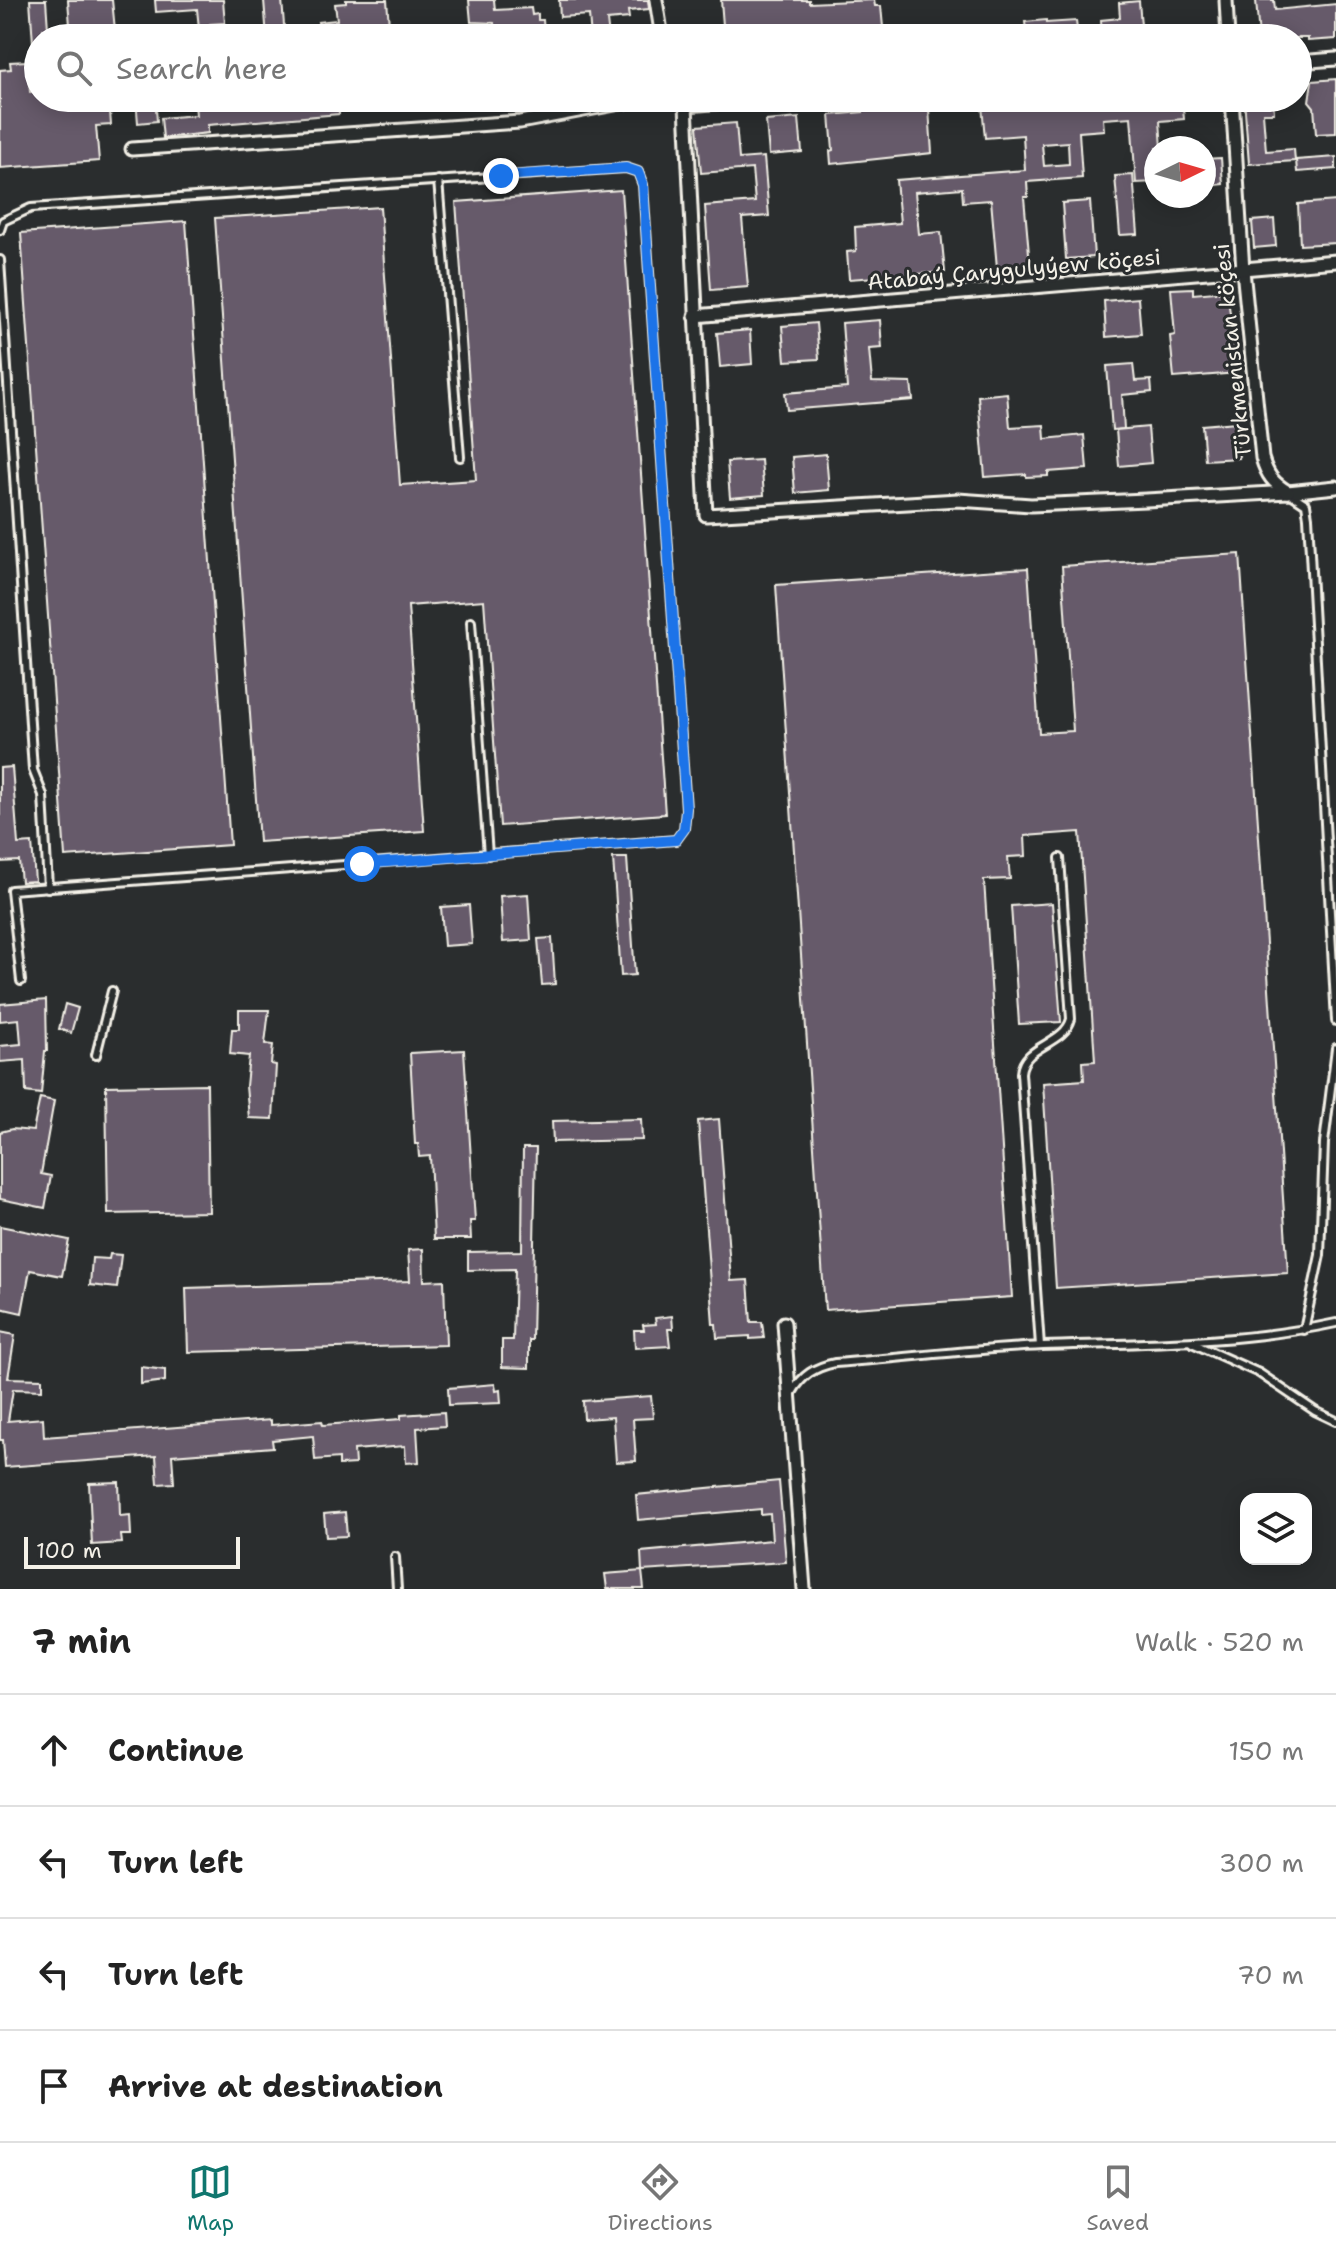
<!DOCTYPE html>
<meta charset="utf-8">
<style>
body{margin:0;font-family:"Shantell Sans",sans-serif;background:#f6f6f6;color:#222}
.controls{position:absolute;right:24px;bottom:24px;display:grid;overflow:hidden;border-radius:16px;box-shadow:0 4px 20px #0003}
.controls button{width:72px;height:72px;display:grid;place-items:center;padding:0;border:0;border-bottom:2px solid #e0e0e0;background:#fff;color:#222;font:40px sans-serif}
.compass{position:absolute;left:1144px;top:136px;width:72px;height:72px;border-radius:50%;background:#fff;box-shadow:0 4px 20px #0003;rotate:85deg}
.scale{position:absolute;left:24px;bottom:20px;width:216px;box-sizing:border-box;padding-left:8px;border:4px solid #f4f1e8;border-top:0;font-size:22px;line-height:28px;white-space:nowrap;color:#f4f1e8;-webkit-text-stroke:6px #2a2d2e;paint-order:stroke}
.stop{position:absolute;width:24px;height:24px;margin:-18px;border:6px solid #1a73e8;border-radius:50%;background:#fff}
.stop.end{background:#1a73e8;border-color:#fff;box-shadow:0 2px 8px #0008}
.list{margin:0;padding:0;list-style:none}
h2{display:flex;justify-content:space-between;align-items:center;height:104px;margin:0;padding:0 32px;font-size:34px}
h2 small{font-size:26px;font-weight:400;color:#767676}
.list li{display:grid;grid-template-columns:52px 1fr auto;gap:24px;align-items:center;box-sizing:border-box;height:112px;padding:0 32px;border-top:2px solid #e0e0e0}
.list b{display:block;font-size:30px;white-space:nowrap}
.list em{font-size:26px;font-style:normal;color:#767676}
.icon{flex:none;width:44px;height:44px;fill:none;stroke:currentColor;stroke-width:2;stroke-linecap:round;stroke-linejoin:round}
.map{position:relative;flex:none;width:1336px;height:1589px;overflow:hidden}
.search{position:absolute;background:#fff;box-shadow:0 4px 20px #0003;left:24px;right:24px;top:24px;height:88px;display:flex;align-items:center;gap:20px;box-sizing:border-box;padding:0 28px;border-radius:44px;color:#767676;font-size:30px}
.sheet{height:552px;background:#fff}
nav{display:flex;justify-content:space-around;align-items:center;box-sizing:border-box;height:112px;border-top:2px solid #e0e0e0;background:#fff;font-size:22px;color:#767676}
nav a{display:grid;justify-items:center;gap:4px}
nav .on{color:#0f766e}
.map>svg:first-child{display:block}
.building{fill:#665a6a;stroke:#f4f1e8;stroke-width:2;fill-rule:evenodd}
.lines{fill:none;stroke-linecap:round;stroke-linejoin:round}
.lane-casing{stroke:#f4f1e8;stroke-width:12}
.street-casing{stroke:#f4f1e8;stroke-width:17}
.lane{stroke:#2a2d2e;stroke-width:6}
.street{stroke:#2a2d2e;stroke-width:11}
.route{stroke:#1a73e8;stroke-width:10}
.labels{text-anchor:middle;stroke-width:6;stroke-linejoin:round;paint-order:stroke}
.street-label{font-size:22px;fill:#f4f1e8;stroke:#2a2d2e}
</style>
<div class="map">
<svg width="1336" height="1589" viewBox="0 0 1336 1589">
<rect width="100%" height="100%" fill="#2a2d2e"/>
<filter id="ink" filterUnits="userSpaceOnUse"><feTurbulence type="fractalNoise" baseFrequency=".0125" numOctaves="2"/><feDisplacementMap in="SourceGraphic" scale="16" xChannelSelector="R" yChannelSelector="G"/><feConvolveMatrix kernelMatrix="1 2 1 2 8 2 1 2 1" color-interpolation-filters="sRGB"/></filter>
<g filter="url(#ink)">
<g class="building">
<path d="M30 0H46L48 29H43V38H38V56L34 57Z"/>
<path d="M68 0H112L115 30 100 31V38H71Z"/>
<path d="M155 0H223L225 23 210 24 211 38H200L197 9 156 12Z"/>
<path d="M264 0H282L285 38H267Z"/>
<path d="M346 0H387L390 38H292V29L319 27 318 22 337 20 335 4 346 3Z"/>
<path d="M469 0H494L495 10 531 8 532 15 538 14V20H543L544 32 495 37 494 23 471 22Z"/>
<path d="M559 0H648L649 9 628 11 629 18 607 20 609 38H591L589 15 560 17Z"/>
<path d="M721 0H809V3L874 0 875 6H881L884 38H819L818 23 791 25 792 34 724 38Z"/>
<path d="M1256 0H1274L1275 10 1336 4V39L1308 41V38H1259Z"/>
<path d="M1139 1 1142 38H1102L1101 20 1120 18 1119 3Z"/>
<path d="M1046 20V23L1076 21 1078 38H1027L1025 22Z"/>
<path d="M27 61 30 92 38 91V98H109L111 125 96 126 99 161 0 168V70L11 69 10 62Z"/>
<path d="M1336 79V133L1316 134 1314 107 1309 101 1312 81Z"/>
<path d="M136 98H155L157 121 138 123Z"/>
<path d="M216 98H338L339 114 208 125V133L163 138 161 118 196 115 195 104 216 102Z"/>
<path d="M378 98H447V106L379 110Z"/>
<path d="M1063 98H1182L1184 119 1160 121 1162 148H1156V182L1136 183 1131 117 1103 119 1104 130 1079 132 1082 178 1027 182 1028 197H1024L1030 265 997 268 991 200 963 202 962 188 915 192 919 234 941 232 945 272 849 279 847 252 856 251 855 227 900 223 896 180 1025 170 1023 135 985 138 982 105ZM1068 142 1069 164 1044 166 1042 144Z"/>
<path d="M1244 98H1273L1274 113H1263L1266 151 1294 149 1295 161 1249 164Z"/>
<path d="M880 107 881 112 929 108 932 153 831 164 830 151 833 150 830 115 863 112V108Z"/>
<path d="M799 118 802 152 769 155 766 121Z"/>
<path d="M736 123 739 159 764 157 769 216 742 218 748 287 711 290 705 206 755 202 752 169 701 173 697 126Z"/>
<path d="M1336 157V169L1297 172 1296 160Z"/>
<path d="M1221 158 1223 184 1204 186V159Z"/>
<path d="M1133 175 1138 234 1120 235 1115 176Z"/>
<path d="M621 190 665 814 500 826 484 600 408 606 424 831 259 842 215 218 380 207 400 485 476 480 456 202Z"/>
<path d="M1090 201 1094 257 1066 259 1062 203Z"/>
<path d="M1336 201V243L1300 245 1298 204Z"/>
<path d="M1274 219 1276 246 1254 248 1252 221Z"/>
<path d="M186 221 230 845 65 857 21 233Z"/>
<path d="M1193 288V294L1227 291 1238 373 1174 378 1170 336 1175 335 1171 289Z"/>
<path d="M1138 298 1141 334 1106 337 1104 301Z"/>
<path d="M880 320 882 348 869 349 872 382 911 383 913 400 787 410 785 393 847 388 842 323Z"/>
<path d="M816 323 819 359 785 361 782 326Z"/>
<path d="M750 330 752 364 720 367 717 333Z"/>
<path d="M1133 364 1135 381 1151 380 1152 392 1122 395 1124 429 1112 430 1107 366Z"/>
<path d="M1007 393 1010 427 1044 425 1045 439 1084 435 1087 469 1048 472V476L1026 477V474L985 477 978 396Z"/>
<path d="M1236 422 1239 458 1205 460 1202 425Z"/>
<path d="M1148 427 1151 463 1119 466 1116 430Z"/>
<path d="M826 454 829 490 795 493 792 457Z"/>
<path d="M761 460 764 495 730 498 727 462Z"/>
<path d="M1240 554 1288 1273 1056 1288 1043 1083 1084 1080 1083 1062 1095 1061 1080 832 1025 836 1026 856 1008 857 1010 879 984 880 1012 1297 825 1310 776 585 1028 568 1039 733 1073 731 1062 566Z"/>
<path d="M12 767 18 844 32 843 35 881 21 882 19 861 0 862V768Z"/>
<path d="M613 858H627L635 975 621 976Z"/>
<path d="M528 894 531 940 503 942 500 896Z"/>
<path d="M1052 903 1061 1022 1019 1024 1011 906Z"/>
<path d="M469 905 472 944 444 946 441 907Z"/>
<path d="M552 938 555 984 542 985 538 939Z"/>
<path d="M46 1000 47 1051H45L41 1094 26 1092 25 1060 0 1062V1046L21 1044 19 1019 0 1021V1004Z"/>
<path d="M65 1004 78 1008 71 1033 59 1029Z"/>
<path d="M239 1010H269L265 1044 273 1045 271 1064 276 1065 273 1119 249 1118 246 1086 249 1056 230 1054 232 1029H239Z"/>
<path d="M464 1050 475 1221H470L471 1239H434L430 1156 419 1157 418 1144H415L410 1053Z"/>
<path d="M207 1084 209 1212 108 1214 106 1086Z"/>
<path d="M40 1098 54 1101 41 1174 51 1176 45 1208 0 1199V1132L12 1129 33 1131Z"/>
<path d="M641 1119 642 1140 553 1142 552 1121Z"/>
<path d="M719 1119 731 1281 748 1280 751 1322H762L764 1338 750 1339V1336L717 1338 716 1324H713L698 1121Z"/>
<path d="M523 1148H536L532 1340H529V1368L502 1367V1340H513L515 1269 468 1270V1252L522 1251Z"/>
<path d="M0 1226 69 1240 62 1276 30 1270 22 1313 0 1308Z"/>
<path d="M423 1249 424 1281 444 1280 446 1345 188 1352 186 1288 410 1281 408 1250Z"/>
<path d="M110 1254 121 1255 117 1288 90 1285 92 1258 109 1259Z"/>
<path d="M672 1316 673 1329H668L670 1346 635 1348 634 1330H644L643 1325 656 1324 655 1318Z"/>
<path d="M0 1332 15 1335 8 1378 42 1379V1390L13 1389 8 1421 43 1418 44 1437 271 1420V1425L322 1421 323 1425 401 1419V1415L444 1412 445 1426 417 1428 419 1462 406 1463 405 1446 354 1450 355 1464 339 1465V1458L315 1460 313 1436 272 1440 273 1447 172 1455 174 1483 158 1484 156 1456 5 1467 3 1440H0Z"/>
<path d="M141 1367 165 1370V1381L141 1384Z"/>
<path d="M495 1384 496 1391 500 1390 501 1403 449 1405 448 1388Z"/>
<path d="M651 1396 653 1418 633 1419 636 1461 616 1462 613 1417 584 1419 583 1401Z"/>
<path d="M779 1481 786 1562 642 1571 641 1552 772 1540 770 1514 761 1515V1509L638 1520 636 1495Z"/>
<path d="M119 1482 120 1516 130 1515 131 1535H121L122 1543 92 1545 89 1483Z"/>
<path d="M345 1512 347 1536 326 1537 324 1514Z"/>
<path d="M642 1571 644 1589H607L605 1574Z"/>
</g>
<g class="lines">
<g class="lane-casing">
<g id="lane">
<path d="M438 180 460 457"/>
<path d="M0 230 3 221 31 208 626 168 638 172 643 185 686 809 684 829 676 840 11 890 21 981"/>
<path d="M0 260 33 770 43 795 48 888"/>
<path d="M1291 494 1306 504 1308 517 1336 1021"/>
<path d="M471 622 488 855"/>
<path d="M96 1055 112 991"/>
<path d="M1304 1330 1320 1255 1324 1143 1336 1048"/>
<path d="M1192 1343 1259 1373 1315 1411 1336 1421"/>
<path d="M1040 1346 1021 1073C1023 1045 1064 1045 1071 1019L1060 858"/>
<path d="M792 1393C802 1375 815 1367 835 1363 904 1358 974 1349 1043 1346 1142 1343 1238 1344 1336 1323"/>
<path d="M395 1557 397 1589"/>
</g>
</g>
<g class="street-casing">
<g id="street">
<path d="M656 0 662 38"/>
<path d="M1226 0 1228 38"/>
<path d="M1298 62 1336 59"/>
<path d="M684 98 686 105 706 515 958 500 1031 505 1146 500 1288 492 1336 487"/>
<path d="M1232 98 1243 270 1262 458C1267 475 1273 483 1288 492"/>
<path d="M686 105 780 98"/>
<path d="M132 149 520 122 647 98"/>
<path d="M695 316 1336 261"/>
<path d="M784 1323 804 1589"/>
</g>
</g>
<use href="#lane" class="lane"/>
<use href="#street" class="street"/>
</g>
</g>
<g class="lines" filter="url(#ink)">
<path class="route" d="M362 864 676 840 684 829 686 809 643 185 638 172 626 168 501 176"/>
</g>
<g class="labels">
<g class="street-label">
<text transform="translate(1014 269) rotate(-5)" y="8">Atabaý Çarygulyýew köçesi</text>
<text transform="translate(1232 351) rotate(-96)" y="8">Türkmenistan köçesi</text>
</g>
</g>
</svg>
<div class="controls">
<button><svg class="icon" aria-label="layers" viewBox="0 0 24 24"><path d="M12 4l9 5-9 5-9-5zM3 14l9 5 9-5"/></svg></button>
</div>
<svg class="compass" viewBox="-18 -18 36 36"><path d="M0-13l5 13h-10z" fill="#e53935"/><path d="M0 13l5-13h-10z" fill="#767676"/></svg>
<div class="scale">100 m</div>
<div class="stop" style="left:362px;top:864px"></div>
<div class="stop end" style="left:501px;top:176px"></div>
<div class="search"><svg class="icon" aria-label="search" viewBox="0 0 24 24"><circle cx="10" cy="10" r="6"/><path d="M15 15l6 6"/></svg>Search here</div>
</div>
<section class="sheet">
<h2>7 min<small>Walk · 520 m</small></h2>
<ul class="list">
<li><svg class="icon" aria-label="ahead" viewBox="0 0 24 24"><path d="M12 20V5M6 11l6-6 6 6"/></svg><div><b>Continue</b></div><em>150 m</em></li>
<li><svg class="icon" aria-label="left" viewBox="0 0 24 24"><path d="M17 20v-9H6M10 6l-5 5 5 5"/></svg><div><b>Turn left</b></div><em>300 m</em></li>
<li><svg class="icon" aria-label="left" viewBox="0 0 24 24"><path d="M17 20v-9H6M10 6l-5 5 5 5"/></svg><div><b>Turn left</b></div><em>70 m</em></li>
<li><svg class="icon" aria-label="arrive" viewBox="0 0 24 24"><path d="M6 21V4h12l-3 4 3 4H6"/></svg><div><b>Arrive at destination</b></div></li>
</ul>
</section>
<nav>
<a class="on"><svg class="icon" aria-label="map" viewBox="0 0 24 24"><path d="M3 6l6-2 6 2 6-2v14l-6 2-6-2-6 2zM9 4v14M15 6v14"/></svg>Map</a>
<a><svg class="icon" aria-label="directions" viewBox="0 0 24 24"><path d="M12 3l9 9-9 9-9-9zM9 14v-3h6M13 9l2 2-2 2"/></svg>Directions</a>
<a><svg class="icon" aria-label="saved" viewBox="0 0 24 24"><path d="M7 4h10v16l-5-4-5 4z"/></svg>Saved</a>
</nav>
